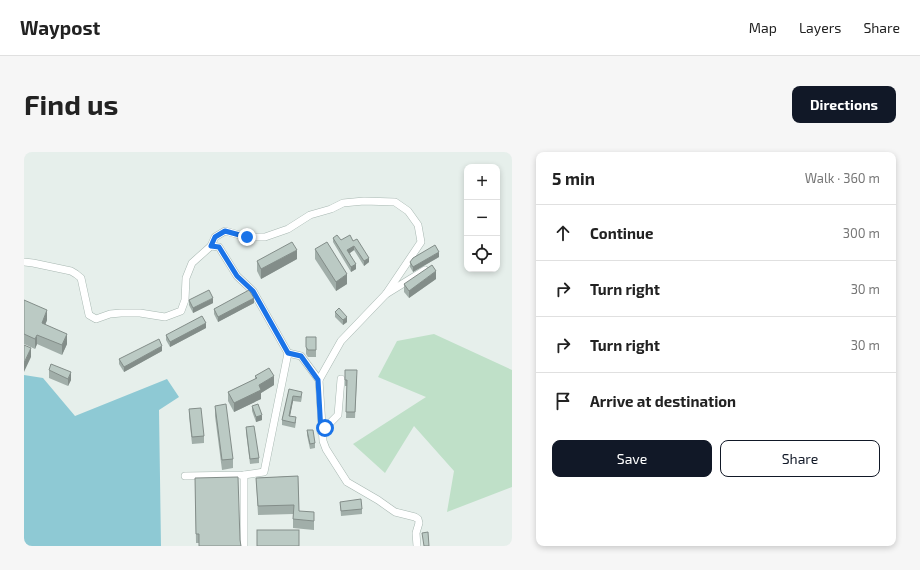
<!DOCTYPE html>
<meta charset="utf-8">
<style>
body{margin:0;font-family:"Exo 2",sans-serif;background:#f6f6f6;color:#222}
.controls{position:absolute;right:12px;top:12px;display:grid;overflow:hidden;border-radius:8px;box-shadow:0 2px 6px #0003}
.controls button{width:36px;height:36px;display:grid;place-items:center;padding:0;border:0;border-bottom:1px solid #e0e0e0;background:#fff;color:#222;font:20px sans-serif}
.stop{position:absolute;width:12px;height:12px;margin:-9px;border:3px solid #1a73e8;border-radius:50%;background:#fff}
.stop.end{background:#1a73e8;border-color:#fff;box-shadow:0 1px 4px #0008}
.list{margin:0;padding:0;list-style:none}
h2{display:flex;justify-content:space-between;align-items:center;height:52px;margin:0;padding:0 16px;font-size:17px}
h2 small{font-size:13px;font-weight:400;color:#767676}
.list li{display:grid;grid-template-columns:26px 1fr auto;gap:12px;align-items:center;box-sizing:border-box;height:56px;padding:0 16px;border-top:1px solid #e0e0e0}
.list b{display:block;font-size:15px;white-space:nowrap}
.list em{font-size:13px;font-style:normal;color:#767676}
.actions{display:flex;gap:8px;padding:12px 16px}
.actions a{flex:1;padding:9px 0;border:1px solid #111827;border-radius:8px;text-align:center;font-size:14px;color:#111827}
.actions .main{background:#111827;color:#fff}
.icon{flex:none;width:22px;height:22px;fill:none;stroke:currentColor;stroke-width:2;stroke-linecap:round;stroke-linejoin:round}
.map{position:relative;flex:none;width:488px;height:394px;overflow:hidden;border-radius:8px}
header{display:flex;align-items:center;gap:24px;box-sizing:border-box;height:56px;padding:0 20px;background:#fff;border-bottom:1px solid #e0e0e0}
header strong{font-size:19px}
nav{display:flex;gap:22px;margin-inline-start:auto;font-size:14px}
.intro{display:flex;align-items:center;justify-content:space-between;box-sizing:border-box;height:96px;padding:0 24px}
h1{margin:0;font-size:28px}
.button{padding:10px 18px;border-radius:8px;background:#111827;color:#fff;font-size:14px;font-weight:700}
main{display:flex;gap:24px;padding:0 24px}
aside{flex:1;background:#fff;border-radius:8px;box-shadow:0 2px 6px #0003}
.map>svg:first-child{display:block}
.green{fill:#bfe0c8}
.water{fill:#8ec9d4}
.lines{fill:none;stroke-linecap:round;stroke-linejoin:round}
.minor-casing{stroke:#a8b8b2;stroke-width:8}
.minor{stroke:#fff;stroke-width:7}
.wall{fill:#a1aea9}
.shaded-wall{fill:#838d89}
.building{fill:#bbcac4;stroke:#838d89}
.route{stroke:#1a73e8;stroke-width:5}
</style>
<header>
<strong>Waypost</strong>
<nav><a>Map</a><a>Layers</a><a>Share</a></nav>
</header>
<div class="intro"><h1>Find us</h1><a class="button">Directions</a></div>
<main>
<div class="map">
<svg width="488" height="394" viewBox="0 0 488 394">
<rect width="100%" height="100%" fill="#e6efeb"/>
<path class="green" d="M410 182 488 218V335L423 360 430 319 390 274 361 321 329 292 402 245 354 225 373 189Z"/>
<path class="water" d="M0 223 19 226 51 264 143 227 155 245 135 258 137 394H0Z"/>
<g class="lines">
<g class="minor-casing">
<g id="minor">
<path d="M187 94 191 85 201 79 223 85H241L264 77 286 63 307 57 319 51 340 49 371 50 384 59 394 73 397 90 362 142"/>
<path d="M0 110 9 111 47 119 52 122 57 126 65 163 72 167 86 162 97 161H116L141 165 157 159 161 148 162 126 168 111 187 94 195 95 213 124 229 139 264 201 240 320 220 323 161 324"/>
<path d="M264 201 277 204 295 228 299 289 302 297 323 330 354 348 371 360 391 365 394 367 395 371 392 381 393 394"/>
<path d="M295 228 317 189 362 142 401 118"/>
<path d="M297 280 314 263 317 227"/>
<path d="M220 323V394"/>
</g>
</g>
<use href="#minor" class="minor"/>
</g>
<g class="wall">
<path d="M309 86 317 88 329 89 345 110 340 114 330 98 326 101 332 117 327 120 309 90Z"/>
<path d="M291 97 323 132 312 139 291 107Z"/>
<path d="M415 105 389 120 386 115V110Z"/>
<path d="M273 107 237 127 233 119V109Z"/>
<path d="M412 127 385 146 380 140V132Z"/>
<path d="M0 148 23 168 21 173 43 192 38 203 13 192 11 197 0 192Z"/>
<path d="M165 148 189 151 169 161 165 153Z"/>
<path d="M230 151 194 170 190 162V157Z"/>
<path d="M311 160 323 170 319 173 311 165Z"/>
<path d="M182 176 146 195 142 188V183Z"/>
<path d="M282 185H292V205H284L282 202Z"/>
<path d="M138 199 100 220 95 212V207Z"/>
<path d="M25 218 47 228 44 234 25 226Z"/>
<path d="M321 218 333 224 331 266H322L323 234H321Z"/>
<path d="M231 224 250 233 237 241V247L210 260 204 249V240L231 227Z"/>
<path d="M265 237 278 245 277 250 269 249 266 264 272 270 271 276 258 273V268Z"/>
<path d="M191 254 209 307V316L198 318 191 264Z"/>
<path d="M228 254 238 268 232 270 228 259Z"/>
<path d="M165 257 180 284V291L168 292 165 264Z"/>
<path d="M222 275 235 306V311L226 312 222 280Z"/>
<path d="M283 278 291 291V296L286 297 283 283Z"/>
<path d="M274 324 275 359 290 369V378L269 376V362L234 363 232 326Z"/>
<path d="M171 326 216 388 217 394H175V391H172Z"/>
<path d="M316 350 338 357V362L317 364Z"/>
</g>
<g class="shaded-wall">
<path d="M330 94V98L323 103V98Z"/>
<path d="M273 98V107L237 127V117Z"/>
<path d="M415 100V105L389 120V115Z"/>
<path d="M345 106V110L340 114V109Z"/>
<path d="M332 112V117L327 120V115Z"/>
<path d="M412 119V127L385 146V139Z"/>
<path d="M323 122V132L312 139V130Z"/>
<path d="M189 146V151L169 161V156Z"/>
<path d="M230 146V151L194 170V165Z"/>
<path d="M23 158V168L18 181V171Z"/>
<path d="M323 165V170L319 173V168Z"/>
<path d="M182 171V176L146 195V190Z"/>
<path d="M43 182V192L38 203V193Z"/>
<path d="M13 183V192L11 197V187Z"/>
<path d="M138 194V199L100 220V215Z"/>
<path d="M7 196V205L0 220V211Z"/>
<path d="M47 220V228L44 234V227Z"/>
<path d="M250 224V233L237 241V247L210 260V251L235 233Z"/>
<path d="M269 244V249L265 269V264Z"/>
<path d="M238 263V268L232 270V265Z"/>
</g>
<g class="building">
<path d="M313 83 317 88 326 83 329 89 333 87 345 106 340 109 330 94 323 98 332 112 327 115 309 86Z"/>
<path d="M268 90 273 98 237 117 233 109Z"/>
<path d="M303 90 323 122 312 130 291 97Z"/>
<path d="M411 93 415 100 389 115 386 110 389 106Z"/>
<path d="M408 113 412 119 385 139 380 132Z"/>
<path d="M185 138 189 146 169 156 165 148Z"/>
<path d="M225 138 230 146 194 165 190 157Z"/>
<path d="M0 148 23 158 18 171 43 182 38 193 13 183 11 187 0 182Z"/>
<path d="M315 156 323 165 319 168 311 160Z"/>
<path d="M178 164 182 171 146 190 142 183Z"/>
<path d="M282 185H292V198H284L282 195Z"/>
<path d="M135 187 138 194 100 215 95 207Z"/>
<path d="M0 193 7 196 0 211Z"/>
<path d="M27 212 47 220 44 227 25 218Z"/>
<path d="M245 216 250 224 235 233 237 238 210 251 204 240 233 226 231 224Z"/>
<path d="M321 218H333L331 260H322L323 228H321Z"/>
<path d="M265 237 278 240 277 245 269 244 265 264 272 265 271 271 258 268Z"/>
<path d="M202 252 209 307 198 308 191 254Z"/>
<path d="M234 252 238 263 232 265 228 254Z"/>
<path d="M177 256 180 284 168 285 165 257Z"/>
<path d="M230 274 235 306 226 307 222 275Z"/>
<path d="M283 278H289L291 291 286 292Z"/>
<path d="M274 324 275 359 290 360V369L269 367 270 353 234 354 232 326Z"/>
<path d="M214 325 216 388 217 394H175V382H172L171 326Z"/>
<path d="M337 347 338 357 317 359 316 350Z"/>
<rect x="233" y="378" width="42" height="16"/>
<path d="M404 380 405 394H400L398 381Z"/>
</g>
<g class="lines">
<path class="route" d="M223 85 201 79 191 85 187 94 195 95 213 124 229 139 264 201 277 204 294 228 297 280 301 276"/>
</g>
</svg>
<div class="controls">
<button>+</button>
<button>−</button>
<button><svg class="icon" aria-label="locate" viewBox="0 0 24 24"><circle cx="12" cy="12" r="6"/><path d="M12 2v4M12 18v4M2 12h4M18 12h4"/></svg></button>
</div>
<div class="stop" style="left:301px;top:276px"></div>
<div class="stop end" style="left:223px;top:85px"></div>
</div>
<aside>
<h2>5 min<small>Walk · 360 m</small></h2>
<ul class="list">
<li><svg class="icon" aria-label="ahead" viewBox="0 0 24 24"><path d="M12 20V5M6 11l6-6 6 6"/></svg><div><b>Continue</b></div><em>300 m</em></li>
<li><svg class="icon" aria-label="right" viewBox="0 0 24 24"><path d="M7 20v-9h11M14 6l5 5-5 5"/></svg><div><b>Turn right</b></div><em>30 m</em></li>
<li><svg class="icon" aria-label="right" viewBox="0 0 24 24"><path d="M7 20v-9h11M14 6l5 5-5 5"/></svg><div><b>Turn right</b></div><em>30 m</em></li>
<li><svg class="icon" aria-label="arrive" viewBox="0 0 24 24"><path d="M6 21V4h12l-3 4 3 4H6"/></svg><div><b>Arrive at destination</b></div></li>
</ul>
<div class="actions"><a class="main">Save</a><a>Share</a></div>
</aside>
</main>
